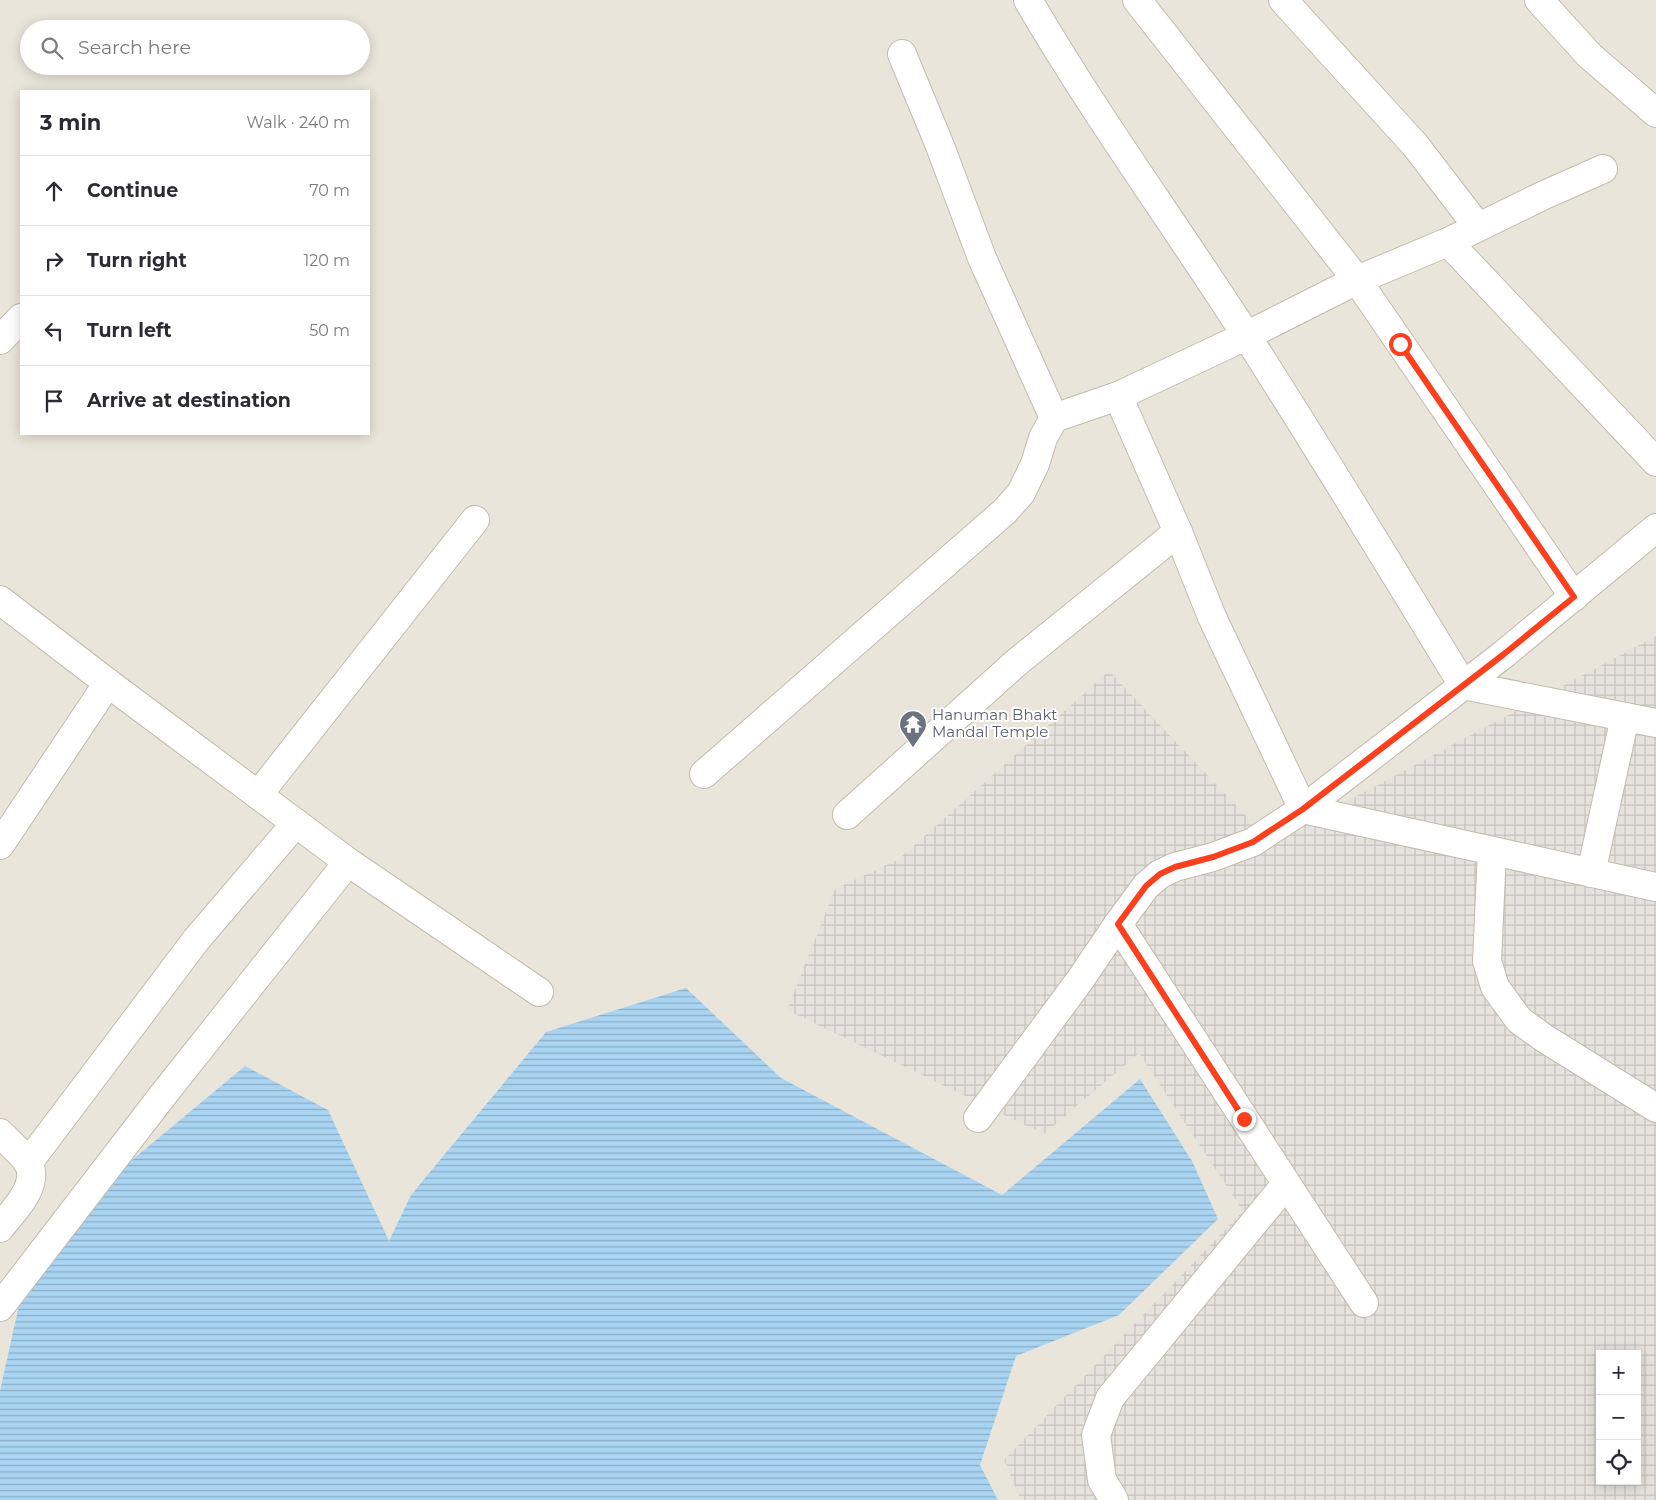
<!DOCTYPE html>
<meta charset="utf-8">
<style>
body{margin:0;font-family:Montserrat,sans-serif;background:#f7f7f7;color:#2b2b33}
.controls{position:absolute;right:15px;bottom:15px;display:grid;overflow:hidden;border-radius:0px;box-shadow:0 2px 12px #0003}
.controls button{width:45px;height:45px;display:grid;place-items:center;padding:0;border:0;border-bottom:1px solid #e1e1e2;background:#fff;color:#2b2b33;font:25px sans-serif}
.stop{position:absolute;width:15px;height:15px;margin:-11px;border:4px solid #fc3f1d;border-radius:50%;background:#fff}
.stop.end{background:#fc3f1d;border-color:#fff;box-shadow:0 1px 5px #0008}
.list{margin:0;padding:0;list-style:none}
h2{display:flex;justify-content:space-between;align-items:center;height:65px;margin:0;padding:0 20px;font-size:21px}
h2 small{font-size:16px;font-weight:400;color:#7c7c81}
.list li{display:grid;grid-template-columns:32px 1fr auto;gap:15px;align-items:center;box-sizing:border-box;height:70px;padding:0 20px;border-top:1px solid #e1e1e2}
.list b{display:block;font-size:19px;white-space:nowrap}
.list em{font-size:16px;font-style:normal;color:#7c7c81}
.icon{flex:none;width:28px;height:28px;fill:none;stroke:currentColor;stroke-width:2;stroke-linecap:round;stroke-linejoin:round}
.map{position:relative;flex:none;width:1656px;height:1500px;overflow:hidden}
.search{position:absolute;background:#fff;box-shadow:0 2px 12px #0003;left:20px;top:20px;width:350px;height:55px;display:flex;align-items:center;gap:12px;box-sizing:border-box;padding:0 18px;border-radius:28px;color:#7c7c81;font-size:19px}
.panel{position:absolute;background:#fff;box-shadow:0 2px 12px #0003;left:20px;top:90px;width:350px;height:345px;border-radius:0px}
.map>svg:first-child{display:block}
.residential{fill:#eae5da;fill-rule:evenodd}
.industrial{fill:url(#industrial-grid);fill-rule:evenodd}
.water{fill:url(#water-rules)}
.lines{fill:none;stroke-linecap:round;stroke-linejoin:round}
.minor-casing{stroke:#c2bbae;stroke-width:30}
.minor{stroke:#fff;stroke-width:28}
.route{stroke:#fc3f1d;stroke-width:6}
.labels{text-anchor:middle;stroke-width:4;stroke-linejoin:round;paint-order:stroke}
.worship-label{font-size:15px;fill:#5b616d;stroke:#fff;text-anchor:start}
</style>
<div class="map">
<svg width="1656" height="1500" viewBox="0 0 1656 1500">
<defs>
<pattern id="industrial-grid" width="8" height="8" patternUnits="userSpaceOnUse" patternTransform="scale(1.25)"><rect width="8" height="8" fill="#e6e2dd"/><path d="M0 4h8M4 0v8" fill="none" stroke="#c7c3be"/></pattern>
<pattern id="water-rules" width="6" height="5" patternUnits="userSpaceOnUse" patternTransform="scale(1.25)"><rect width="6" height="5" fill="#a9d4f2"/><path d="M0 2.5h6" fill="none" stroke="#8caec5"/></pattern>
</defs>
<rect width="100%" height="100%" fill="#f6f3ec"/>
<path class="residential" d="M0 0H1656V1500H0ZM29 29H361V66H29ZM21 91H369V434H21ZM1600 1354H1637V1481H1600Z"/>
<path class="industrial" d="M1656 636V1500H1021L1004 1460 1243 1211 1139 1053 1044 1134 787 1010 835 889 899 859 1109 671 1260 831 1314 819ZM1600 1354H1637V1481H1600Z"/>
<path class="water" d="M686 988 781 1078 1002 1195 1140 1079 1192 1161 1218 1219 1119 1315 1016 1356 980 1465 998 1500H0V1391L25 1278 120 1170 245 1066 328 1110 389 1241 411 1195 546 1032Z"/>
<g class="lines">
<g class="minor-casing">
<g id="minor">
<path d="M1028 0C1095 115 1174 223 1246 335 1320 450 1391 568 1463 685L1656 723"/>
<path d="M1137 0 1357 280 1574 597"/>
<path d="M1283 0 1415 145 1478 227"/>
<path d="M1539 0 1590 56 1656 113"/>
<path d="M902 54 940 146 982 258 1054 418"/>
<path d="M1448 242 1656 462"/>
<path d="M0 340 21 318"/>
<path d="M1118 396 1178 532 1212 617 1303 809"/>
<path d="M0 600 108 683 348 862 539 992"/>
<path d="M704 774 1004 512 1021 493 1035 464 1043 438 1054 418 1118 396 1246 336 1357 280 1448 242 1542 196 1603 169"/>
<path d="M258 795 475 520"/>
<path d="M1303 809 1656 887"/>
<path d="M847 815 1017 662 1178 532"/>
<path d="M0 845 108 683"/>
<path d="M1492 851 1487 961 1495 987 1519 1020 1544 1038 1656 1108"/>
<path d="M1591 873 1625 717"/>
<path d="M1118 924 1364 1303"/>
<path d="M978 1118 1080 980 1118 924 1146 886 1160 874 1175 867 1213 857 1253 842 1303 809 1504 654 1656 528"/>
<path d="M0 1133C7 1140 25 1157 29 1164 39 1187 13 1211 0 1228"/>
<path d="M28 1163 196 940 296 823"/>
<path d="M0 1307 163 1095 348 862"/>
<path d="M1114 1500 1102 1480 1096 1435 1110 1398 1286 1184"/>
</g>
</g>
<use href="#minor" class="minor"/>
</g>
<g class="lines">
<path class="route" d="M1244 1119 1118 924 1146 886 1160 874 1175 867 1213 857 1253 842 1303 809 1504 654 1574 597 1400 344"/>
</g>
<defs>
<g id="temple-pin" transform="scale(1.4375)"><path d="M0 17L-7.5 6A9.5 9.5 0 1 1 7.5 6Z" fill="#6b7280" stroke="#fff"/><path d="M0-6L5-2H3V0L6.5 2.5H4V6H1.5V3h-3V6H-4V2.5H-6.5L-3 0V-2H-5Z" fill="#fff"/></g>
</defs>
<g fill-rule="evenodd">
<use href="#temple-pin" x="913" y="724"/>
</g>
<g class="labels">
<g class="worship-label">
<text x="932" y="720">Hanuman Bhakt<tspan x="932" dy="17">Mandal Temple</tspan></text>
</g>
</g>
</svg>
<div class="controls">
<button>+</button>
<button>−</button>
<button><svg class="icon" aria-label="locate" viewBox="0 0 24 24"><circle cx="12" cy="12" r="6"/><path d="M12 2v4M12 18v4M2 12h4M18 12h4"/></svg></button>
</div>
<div class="stop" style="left:1400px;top:344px"></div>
<div class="stop end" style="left:1244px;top:1119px"></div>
<div class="search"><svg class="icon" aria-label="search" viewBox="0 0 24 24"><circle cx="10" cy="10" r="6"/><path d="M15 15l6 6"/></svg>Search here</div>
<section class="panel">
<h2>3 min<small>Walk · 240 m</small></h2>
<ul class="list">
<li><svg class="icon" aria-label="ahead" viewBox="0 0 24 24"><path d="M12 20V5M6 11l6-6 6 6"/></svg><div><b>Continue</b></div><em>70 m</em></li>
<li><svg class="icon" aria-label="right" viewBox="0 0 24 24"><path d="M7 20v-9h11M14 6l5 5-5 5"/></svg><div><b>Turn right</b></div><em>120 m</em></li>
<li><svg class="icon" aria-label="left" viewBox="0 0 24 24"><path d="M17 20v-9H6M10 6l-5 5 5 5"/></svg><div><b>Turn left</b></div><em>50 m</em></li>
<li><svg class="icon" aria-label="arrive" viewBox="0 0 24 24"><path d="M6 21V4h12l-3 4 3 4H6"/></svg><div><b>Arrive at destination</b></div></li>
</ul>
</section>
</div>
